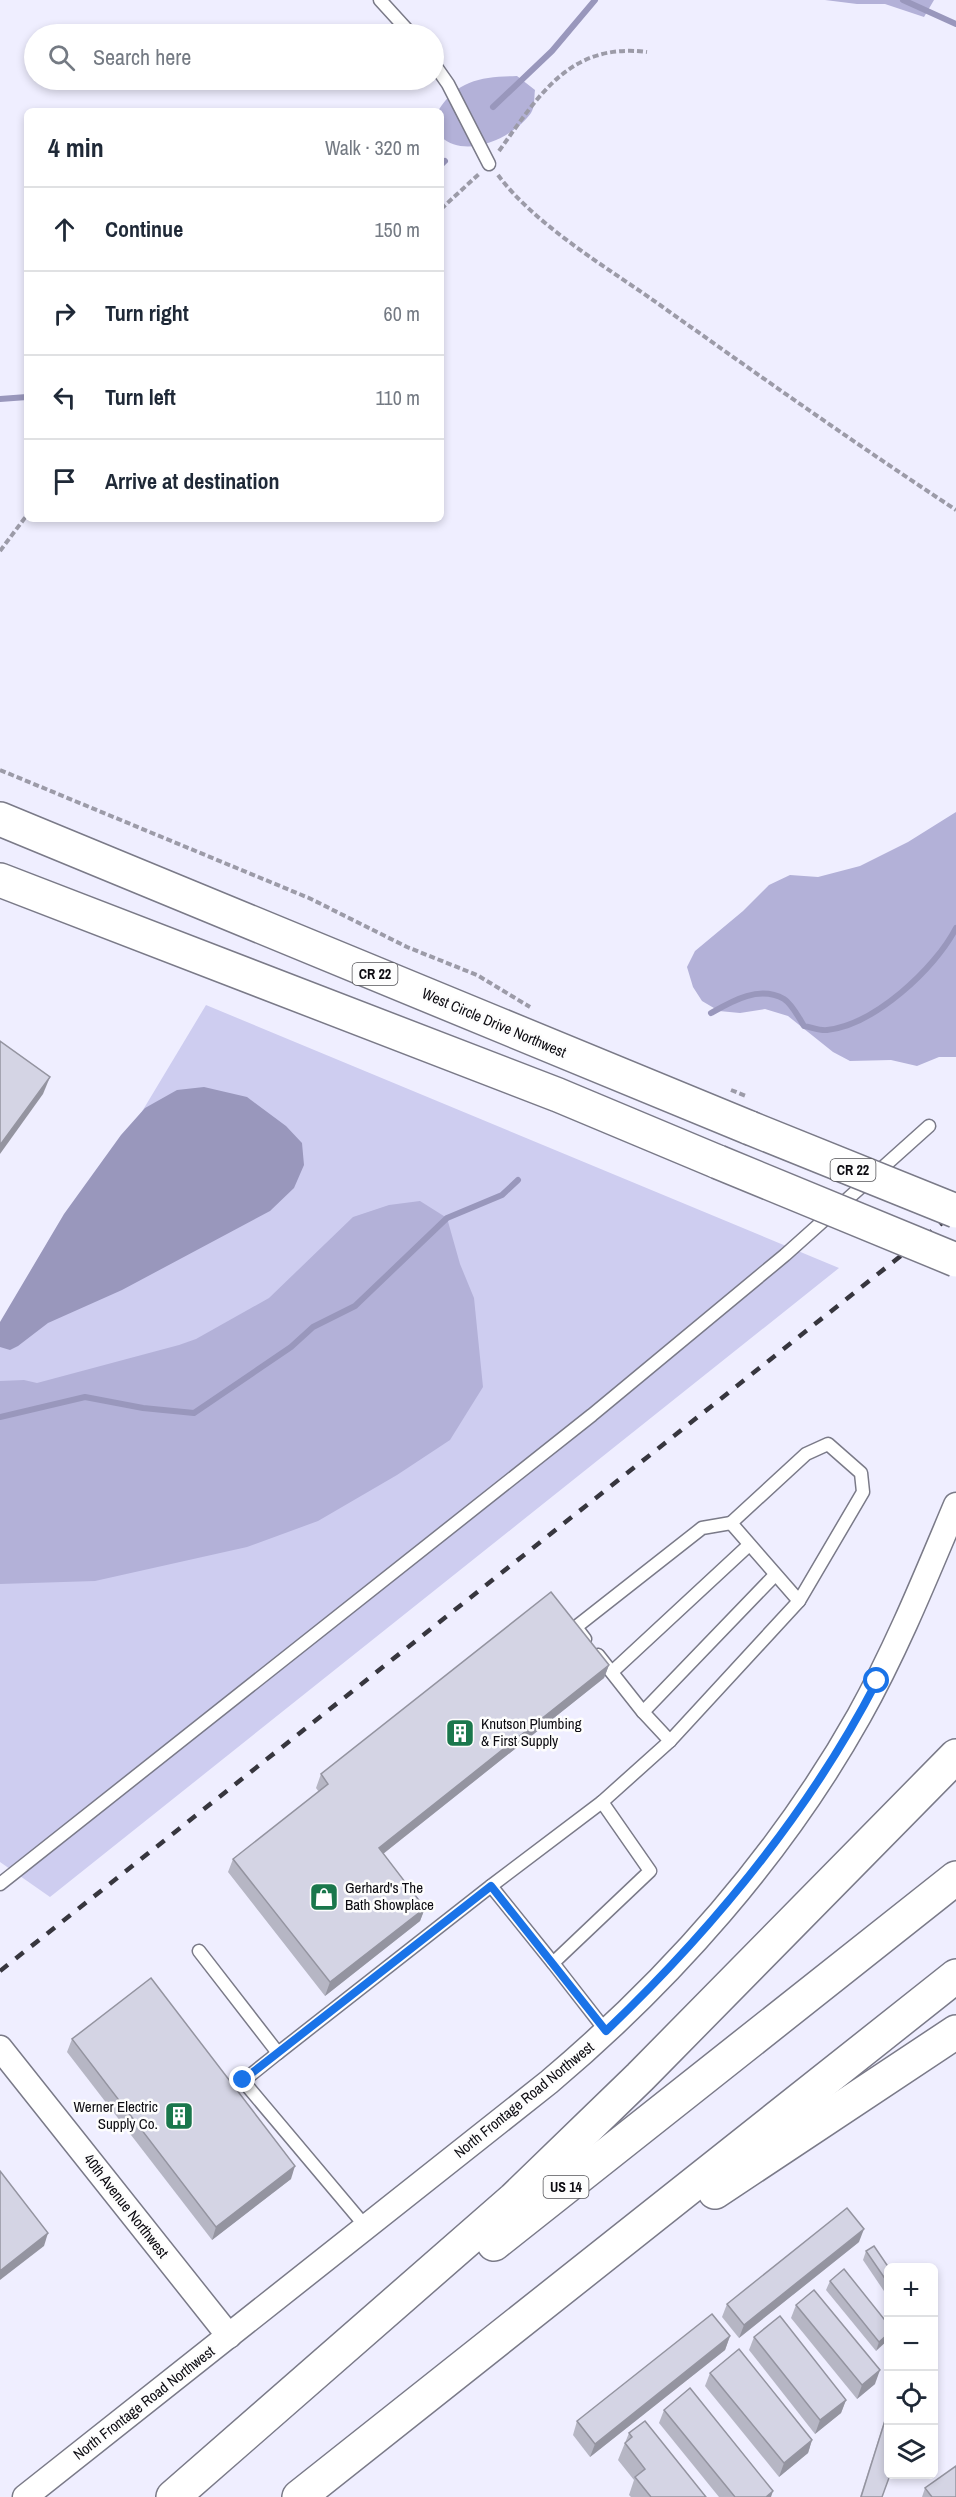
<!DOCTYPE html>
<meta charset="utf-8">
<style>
body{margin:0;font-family:"Archivo Narrow",sans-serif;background:#f2f2f3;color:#1f2937}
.controls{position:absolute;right:18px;bottom:18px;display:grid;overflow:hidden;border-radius:9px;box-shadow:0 3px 9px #0003}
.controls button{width:54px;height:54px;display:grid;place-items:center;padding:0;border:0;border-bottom:2px solid #e0e1e3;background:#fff;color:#1f2937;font:30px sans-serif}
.stop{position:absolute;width:18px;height:18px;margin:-14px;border:4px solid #1a73e8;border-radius:50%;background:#fff}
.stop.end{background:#1a73e8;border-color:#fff;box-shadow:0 2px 6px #0008}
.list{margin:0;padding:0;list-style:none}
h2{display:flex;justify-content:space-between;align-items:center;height:78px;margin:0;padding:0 24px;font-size:26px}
h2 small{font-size:20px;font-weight:400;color:#747a83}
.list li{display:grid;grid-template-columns:39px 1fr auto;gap:18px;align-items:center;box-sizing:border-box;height:84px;padding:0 24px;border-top:2px solid #e0e1e3}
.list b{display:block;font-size:22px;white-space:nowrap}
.list em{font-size:20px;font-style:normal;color:#747a83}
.icon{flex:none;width:33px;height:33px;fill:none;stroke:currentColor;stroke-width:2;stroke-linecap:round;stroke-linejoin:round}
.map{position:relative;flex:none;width:956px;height:2497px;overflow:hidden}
.search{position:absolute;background:#fff;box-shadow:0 3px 9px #0003;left:24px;top:24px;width:420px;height:66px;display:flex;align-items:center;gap:15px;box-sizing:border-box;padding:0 21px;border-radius:33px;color:#747a83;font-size:22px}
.panel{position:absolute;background:#fff;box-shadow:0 3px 9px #0003;left:24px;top:108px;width:420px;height:414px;border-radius:9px}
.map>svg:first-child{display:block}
.green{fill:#cecdf0}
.forest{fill:#b3b1d8}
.water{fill:#9997bc}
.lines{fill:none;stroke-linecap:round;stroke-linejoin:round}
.stream{stroke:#9997bc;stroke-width:6}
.service-casing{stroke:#7a7a88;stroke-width:15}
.minor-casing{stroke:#7a7a88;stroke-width:27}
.primary-casing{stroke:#7a7a88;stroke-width:36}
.trunk-casing{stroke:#7a7a88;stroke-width:36}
.path{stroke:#9c9ba8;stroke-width:4;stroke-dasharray:6 3;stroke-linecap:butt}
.service{stroke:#fff;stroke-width:12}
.minor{stroke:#fff;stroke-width:24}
.primary{stroke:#fff;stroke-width:33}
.trunk{stroke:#fff;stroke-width:33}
.rail{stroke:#37363e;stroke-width:4.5;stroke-dasharray:10 10;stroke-linecap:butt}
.primary-bridge-casing{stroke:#7a7a88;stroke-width:36;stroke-linecap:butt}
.primary-bridge{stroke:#fff;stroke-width:33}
.wall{fill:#b6b6c4}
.shaded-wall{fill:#9494a0}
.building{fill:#d4d4e4;stroke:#9494a0;stroke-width:1.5}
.route{stroke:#1a73e8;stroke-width:8}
.labels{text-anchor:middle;stroke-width:5;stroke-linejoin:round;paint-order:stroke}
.shield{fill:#fdfdfd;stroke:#545458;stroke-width:1.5}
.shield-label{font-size:14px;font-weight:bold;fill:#0c0b11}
.street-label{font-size:15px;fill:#0c0b11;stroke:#fdfdfd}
.poi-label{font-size:15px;fill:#0c0b11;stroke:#fdfdfd;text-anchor:start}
</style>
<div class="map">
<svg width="956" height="2497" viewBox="0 0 956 2497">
<rect width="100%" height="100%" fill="#efeeff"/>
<path class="green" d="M206 1005 839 1268 50 1897 0 1862V1341L9 1333Z"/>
<g class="forest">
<path d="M825 0H934L924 17 885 4H857Z"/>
<path d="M517 76 535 90C534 97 535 107 531 113 514 137 467 160 441 137V111H438C458 79 482 77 517 76Z"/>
<path d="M956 812V1057H939L917 1066 891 1060 850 1061 833 1052 788 1016 765 1009 740 1013 719 1011 702 1001 693 987 687 967 695 951 743 911 769 885 790 875 818 877 860 866 908 842Z"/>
<path d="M420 1201 447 1218 460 1264 474 1298 483 1387 450 1440 397 1475 318 1521 247 1547 95 1581 0 1584V1381L24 1380 37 1383 179 1345 196 1339 269 1298 353 1217 389 1205Z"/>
</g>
<path class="water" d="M204 1087 247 1097 286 1126 302 1143 304 1165 294 1188 270 1211 122 1290 48 1323 18 1346 10 1350 0 1347V1322L64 1214 121 1135 145 1108 177 1090Z"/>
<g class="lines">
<g class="stream">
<path d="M903 0 956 24"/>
<path d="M493 107 552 51 595 0"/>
<path d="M441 165 445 161"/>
<path d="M0 399 27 397"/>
<path d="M711 1013C732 1001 759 985 784 999 792 1004 799 1018 804 1026 811 1027 820 1031 827 1030 874 1025 935 969 956 928"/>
<path d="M0 1417 85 1397 143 1408 194 1413 291 1347 313 1327 355 1306 447 1218 502 1195 518 1180"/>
</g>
<g class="service-casing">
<g id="service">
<path d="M380 0 411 34"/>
<path d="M434 64 448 84 489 164"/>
<path d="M731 1523 806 1454 828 1444 861 1473 863 1492 799 1601"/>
<path d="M585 1639 576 1627 702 1528 731 1523 799 1601 670 1741 602 1802"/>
<path d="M598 1655 643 1712 670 1741"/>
<path d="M612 1672 749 1545"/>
<path d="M643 1712 775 1575"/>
<path d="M0 1884 592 1415 785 1255 929 1126"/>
<path d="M491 1886 553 1963"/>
<path d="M199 1951 278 2053 491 1886 602 1802 650 1871 553 1963 606 2031"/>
<path d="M278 2053 243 2081 366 2227"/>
</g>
</g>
<g class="minor-casing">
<g id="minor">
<path d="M0 2048 229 2336"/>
<path d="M25 2497 549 2082C671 1979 781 1855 859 1716 897 1648 926 1576 956 1505"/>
</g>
</g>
<g class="primary-casing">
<g id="primary">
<path d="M0 819 750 1128"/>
<path d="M0 880 558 1095 718 1162"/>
</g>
</g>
<g class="trunk-casing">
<g id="trunk">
<path d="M715 2192 956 2032"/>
<path d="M494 2244 956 1878"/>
<path d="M173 2497 514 2199 640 2077 956 1756"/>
<path d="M299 2497 956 1976"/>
</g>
</g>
<g class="path">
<path d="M499 151C538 97 569 42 647 52"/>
<path d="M498 175C536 226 608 268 660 305 758 375 856 444 956 510"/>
<path d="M441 209 480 173"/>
<path d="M0 551 27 515"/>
<path d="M0 770 309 898 407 947 477 975 530 1007"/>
<path d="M731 1090 746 1096"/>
</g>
<use href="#service" class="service"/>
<use href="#minor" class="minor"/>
<use href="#primary" class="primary"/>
<use href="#trunk" class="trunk"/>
<path class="rail" d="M0 1971 956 1212"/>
<g class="primary-bridge-casing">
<g id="primary-bridge">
<path d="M750 1128 956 1211"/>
<path d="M718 1162 956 1260"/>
</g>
</g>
<use href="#primary-bridge" class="primary-bridge"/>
</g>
<g class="wall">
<path d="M609 1665 604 1678 383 1854 425 1908 420 1921 325 1996 228 1872 233 1859 319 1792 316 1788 321 1774Z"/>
<path d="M72 2039 291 2179 212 2240 67 2052Z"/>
<path d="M859 2242 739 2338 722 2317 727 2304Z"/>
<path d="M866 2251 888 2268V2297L863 2260Z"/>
<path d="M830 2281 888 2324 876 2351 826 2290Z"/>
<path d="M796 2305 875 2384 857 2399 791 2318Z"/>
<path d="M730 2336 725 2350 590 2457 573 2435 577 2421Z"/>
<path d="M754 2337 846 2400 841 2413 815 2434 749 2350Z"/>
<path d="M710 2373 812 2440 808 2453 779 2477 705 2386Z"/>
<path d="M888 2409V2475L882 2497H860Z"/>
<path d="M664 2410 771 2497H719L659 2423Z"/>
<path d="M629 2433 706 2497H631L629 2495 634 2480 618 2460Z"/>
<path d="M925 2488 956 2497H922Z"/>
</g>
<g class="shaded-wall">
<path d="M50 1077 43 1094 0 1154V1145Z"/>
<path d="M609 1665 604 1678 374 1861 379 1848Z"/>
<path d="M425 1908 420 1921 325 1996 330 1982Z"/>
<path d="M295 2166 291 2179 212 2240 216 2227Z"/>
<path d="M864 2229 859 2242 739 2338 744 2325Z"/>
<path d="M48 2233 44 2246 0 2280V2271Z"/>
<path d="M888 2334V2340L876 2351 879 2342Z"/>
<path d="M730 2336 725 2350 590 2457 595 2444Z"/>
<path d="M880 2370 875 2384 857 2399 862 2385Z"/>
<path d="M846 2400 841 2413 815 2434 820 2420Z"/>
<path d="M812 2440 808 2453 779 2477 784 2463Z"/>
<path d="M773 2491 771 2497H766Z"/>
</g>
<g class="building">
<path d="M0 1041 50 1077 0 1145Z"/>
<path d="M551 1592 609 1665 379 1848 425 1908 330 1982 233 1859 328 1784 321 1774Z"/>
<path d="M151 1978 295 2166 216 2227 72 2039Z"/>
<path d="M0 2171 48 2233 0 2271Z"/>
<path d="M847 2208 864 2229 744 2325 727 2304Z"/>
<path d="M874 2246 889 2268 888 2283 866 2251Z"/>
<path d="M844 2269 888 2324V2334L879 2342 830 2281Z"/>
<path d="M814 2290 880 2370 862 2385 796 2305Z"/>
<path d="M712 2314 730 2336 595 2444 577 2421Z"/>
<path d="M780 2316 846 2400 820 2420 754 2337Z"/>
<path d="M739 2349 812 2440 784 2463 710 2373Z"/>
<path d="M690 2388 773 2491 766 2497H735L664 2410Z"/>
<path d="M888 2411V2475H890L882 2497H861Z"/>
<path d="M645 2421 706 2497H651L635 2477 645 2469 625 2443 632 2437 629 2433Z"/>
<path d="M956 2466V2497H932L925 2488Z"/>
</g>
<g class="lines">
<path class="route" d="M243 2080 491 1886 606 2031C714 1928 808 1814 877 1681"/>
</g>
<defs>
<g id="building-square" transform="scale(1.5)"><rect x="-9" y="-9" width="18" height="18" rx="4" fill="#1a774c" stroke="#fdfdfd"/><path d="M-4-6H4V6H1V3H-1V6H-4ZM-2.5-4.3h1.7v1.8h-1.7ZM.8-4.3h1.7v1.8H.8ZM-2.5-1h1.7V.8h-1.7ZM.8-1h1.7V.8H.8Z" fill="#fff"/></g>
<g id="shop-square" transform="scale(1.5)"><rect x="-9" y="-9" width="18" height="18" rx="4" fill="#1a774c" stroke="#fdfdfd"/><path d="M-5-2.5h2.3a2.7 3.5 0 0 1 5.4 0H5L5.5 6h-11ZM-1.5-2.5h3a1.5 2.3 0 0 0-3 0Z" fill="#fff"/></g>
</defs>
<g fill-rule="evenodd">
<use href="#building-square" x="460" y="1733"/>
<use href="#shop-square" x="324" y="1897"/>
<use href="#building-square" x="179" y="2116"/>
</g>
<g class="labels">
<g class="shield">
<rect x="352.5" y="963" width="45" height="22" rx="4.5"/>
<rect x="830.5" y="1159" width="45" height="22" rx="4.5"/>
<rect x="543.5" y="2176" width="45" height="22" rx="4.5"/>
</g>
<g class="shield-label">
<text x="375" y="979">CR 22</text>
<text x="853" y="1175">CR 22</text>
<text x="566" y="2192">US 14</text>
</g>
<g class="street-label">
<text transform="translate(494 1023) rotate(23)" y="5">West Circle Drive Northwest</text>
<text transform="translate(524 2100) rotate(-39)" y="5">North Frontage Road Northwest</text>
<text transform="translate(126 2206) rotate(52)" y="5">40th Avenue Northwest</text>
<text transform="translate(144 2403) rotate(-38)" y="5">North Frontage Road Northwest</text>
</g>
<g class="poi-label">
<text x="481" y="1729">Knutson Plumbing<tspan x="481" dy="17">&amp; First Supply</tspan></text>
<text x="345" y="1893">Gerhard's The<tspan x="345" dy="17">Bath Showplace</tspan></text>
<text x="158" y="2112" text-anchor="end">Werner Electric<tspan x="158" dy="17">Supply Co.</tspan></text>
</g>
</g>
</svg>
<div class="controls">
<button>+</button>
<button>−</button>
<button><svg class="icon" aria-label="locate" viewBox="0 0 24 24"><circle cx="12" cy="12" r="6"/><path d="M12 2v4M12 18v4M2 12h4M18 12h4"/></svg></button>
<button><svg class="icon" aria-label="layers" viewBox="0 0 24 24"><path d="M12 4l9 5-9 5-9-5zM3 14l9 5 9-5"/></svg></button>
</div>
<div class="stop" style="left:877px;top:1681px"></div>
<div class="stop end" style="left:243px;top:2080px"></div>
<div class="search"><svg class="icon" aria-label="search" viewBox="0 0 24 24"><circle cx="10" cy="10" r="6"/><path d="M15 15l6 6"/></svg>Search here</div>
<section class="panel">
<h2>4 min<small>Walk · 320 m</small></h2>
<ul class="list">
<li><svg class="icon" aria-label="ahead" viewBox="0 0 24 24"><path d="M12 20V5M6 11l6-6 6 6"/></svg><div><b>Continue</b></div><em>150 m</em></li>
<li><svg class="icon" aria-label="right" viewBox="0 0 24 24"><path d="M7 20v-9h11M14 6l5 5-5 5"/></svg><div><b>Turn right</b></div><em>60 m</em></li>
<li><svg class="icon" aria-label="left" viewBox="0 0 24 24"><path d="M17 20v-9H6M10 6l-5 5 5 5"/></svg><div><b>Turn left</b></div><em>110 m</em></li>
<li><svg class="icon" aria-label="arrive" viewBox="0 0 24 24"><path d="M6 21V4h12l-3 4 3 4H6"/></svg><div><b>Arrive at destination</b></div></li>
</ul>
</section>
</div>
